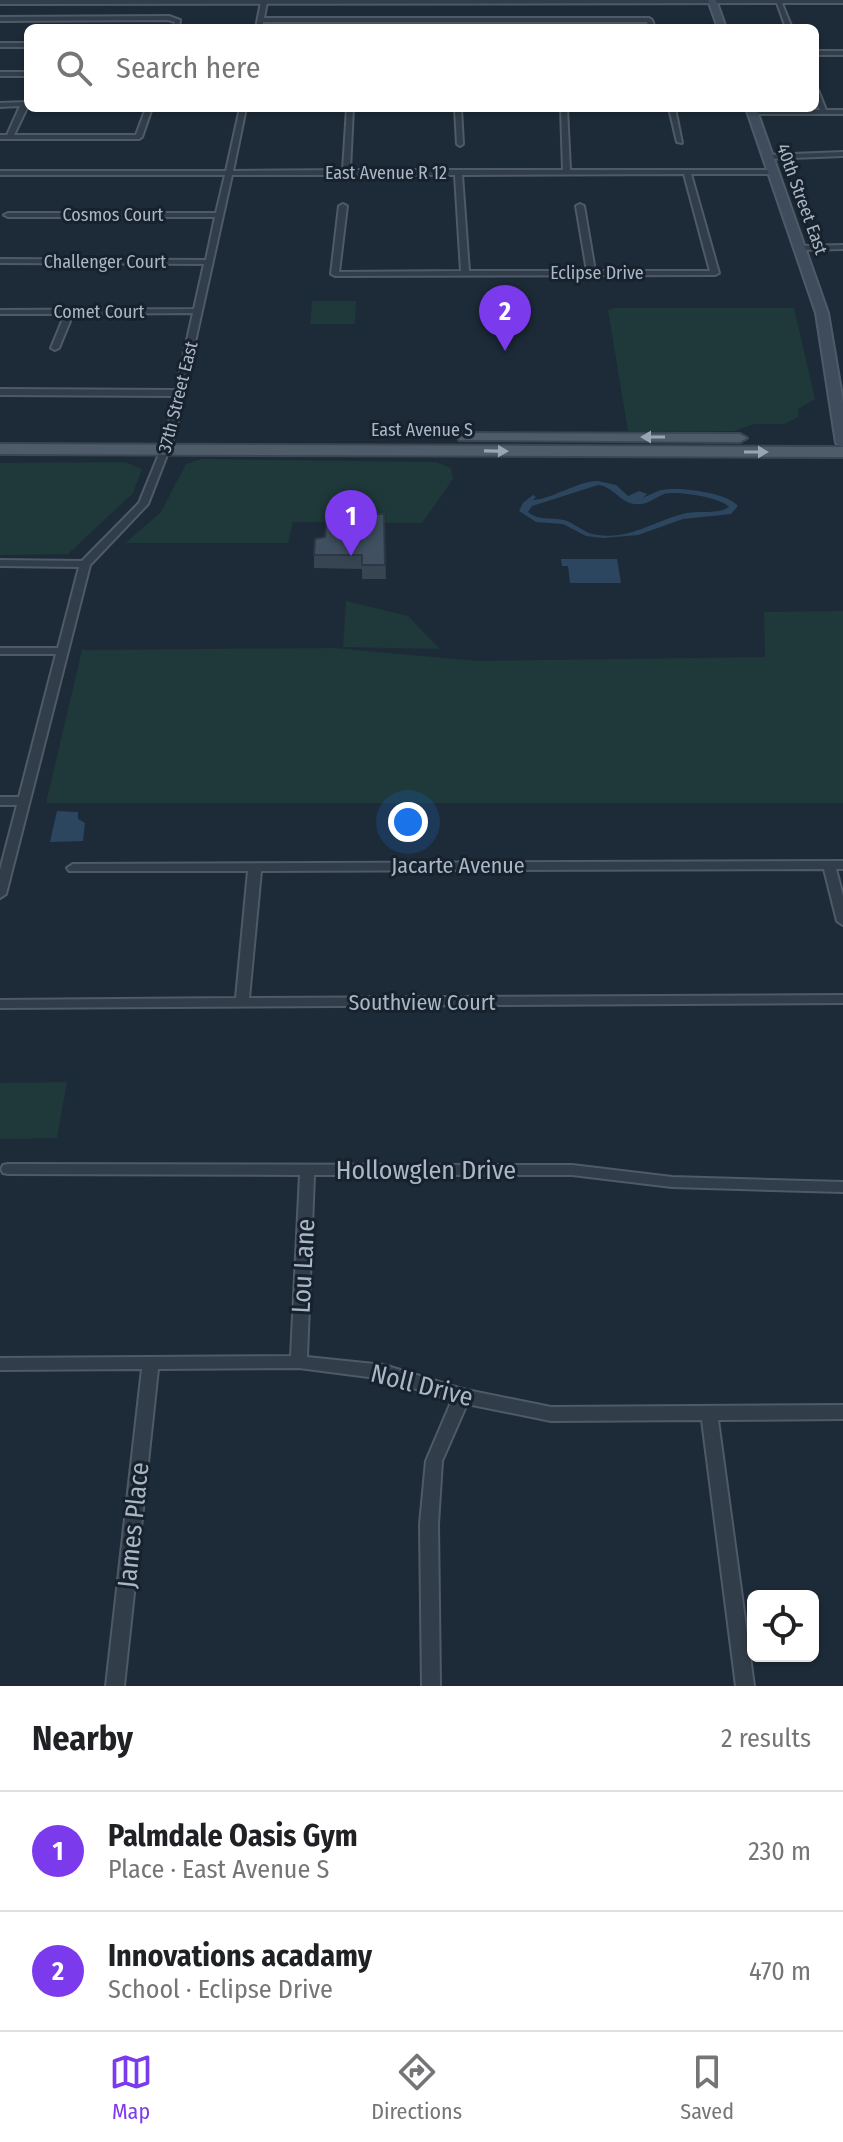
<!DOCTYPE html>
<meta charset="utf-8">
<style>
body{margin:0;font-family:"Fira Sans Condensed",sans-serif;background:#f2f2f2;color:#202124}
.controls{position:absolute;right:24px;bottom:24px;display:grid;overflow:hidden;border-radius:12px;box-shadow:0 2px 6px #0004}
.controls button{width:72px;height:72px;display:grid;place-items:center;padding:0;border:0;border-bottom:2px solid #e0e0e0;background:#fff;color:#202124;font:40px sans-serif}
.you{position:absolute;left:408px;top:822px;width:28px;height:28px;margin:-20px;border:6px solid #fff;border-radius:50%;background:#1a73e8;box-shadow:0 0 0 12px #1a73e833}
.badge{display:grid;place-items:center;width:52px;height:52px;border-radius:50%;background:#7c3aed;color:#fff;font-size:26px;font-weight:700}
.pin{position:absolute;translate:-50% -66px;filter:drop-shadow(0 2px 4px #0008)}
.pin::after{content:'';position:absolute;top:42px;width:28px;height:24px;background:inherit;clip-path:polygon(0 0,100% 0,50% 100%)}
.list{margin:0;padding:0;list-style:none}
h2{display:flex;justify-content:space-between;align-items:center;height:104px;margin:0;padding:0 32px;font-size:34px}
h2 small{font-size:26px;font-weight:400;color:#757577}
.list li{display:grid;grid-template-columns:52px 1fr auto;gap:24px;align-items:center;box-sizing:border-box;height:120px;padding:0 32px;border-top:2px solid #e0e0e0}
.list b{display:block;font-size:30px;white-space:nowrap}
.list p{margin:0;font-size:26px;white-space:nowrap;color:#757577}
.list em{font-size:26px;font-style:normal;color:#757577}
.icon{flex:none;width:44px;height:44px;fill:none;stroke:currentColor;stroke-width:2;stroke-linecap:round;stroke-linejoin:round}
.map{position:relative;flex:none;width:843px;height:1686px;overflow:hidden}
.search{position:absolute;background:#fff;box-shadow:0 2px 6px #0004;left:24px;right:24px;top:24px;height:88px;display:flex;align-items:center;gap:20px;box-sizing:border-box;padding:0 28px;border-radius:12px;color:#757577;font-size:30px}
.sheet{height:344px;background:#fff}
nav{display:flex;justify-content:space-around;align-items:center;box-sizing:border-box;height:112px;border-top:2px solid #e0e0e0;background:#fff;font-size:22px;color:#757577}
nav a{display:grid;justify-items:center;gap:4px}
nav .on{color:#7c3aed}
.map>svg:first-child{display:block}
.green{fill:#1f3839}
.water{fill:#2d465f;fill-rule:evenodd}
.lines{fill:none;stroke-linecap:round;stroke-linejoin:round}
.minor-casing{stroke:#4e5a67;stroke-width:4}
.tertiary-casing{stroke:#4e5a67;stroke-width:4}
.secondary-casing{stroke:#4e5a67;stroke-width:4}
.primary-casing{stroke:#3a4652;stroke-width:4}
.minor{fill:#313d48;fill-rule:evenodd}
.tertiary{fill:#313d48;fill-rule:evenodd}
.secondary{fill:#3e4c5c;fill-rule:evenodd}
.primary{fill:#4e5c69;fill-rule:evenodd}
.wall{fill:#374553}
.building{fill:#405061;stroke:#2d3844;stroke-width:2}
.oneway{fill:#98a5b3}
.labels{text-anchor:middle;stroke-width:6;stroke-linejoin:round;paint-order:stroke}
.far-street-label{font-size:18px;fill:#aab7c6;stroke:#17222d}
.street-label{font-size:22px;fill:#aab7c6;stroke:#17222d}
.near-street-label{font-size:26px;fill:#aab7c6;stroke:#17222d}
</style>
<div class="map">
<svg width="843" height="1686" viewBox="0 0 843 1686">
<rect width="100%" height="100%" fill="#1d2b38"/>
<g class="green">
<path d="M312 301H356L355 324H310Z"/>
<path d="M614 308H794L815 399 798 409V417L785 424H754L735 431H628L608 310Z"/>
<path d="M201 459 436 462 451 468 453 479 422 523 293 522 288 543H125L161 512 186 464Z"/>
<path d="M125 462 142 469 133 493 68 554 0 555V463Z"/>
<path d="M346 601 408 616 440 649 343 647Z"/>
<path d="M843 611V803H46L82 650 333 648 478 661 765 657 764 612Z"/>
<path d="M67 1082 57 1138 0 1139V1083Z"/>
</g>
<g class="water">
<path d="M598 481 616 485 628 496 639 491 647 494 643 498C649 495 655 492 661 490 678 486 729 493 738 506L731 514 683 519 638 535 603 538 586 536 563 524 536 522 519 511 523 503 533 495 536 497 533 500C556 498 574 482 598 481ZM598 485C616 487 620 506 641 504 650 503 656 497 664 494 676 490 723 498 729 507 717 515 701 510 687 513 654 520 629 542 592 534 582 531 574 523 564 520 550 517 539 521 528 512L532 506Z"/>
<path d="M561 559H617L621 583H570L568 566H562Z"/>
<path d="M57 811 78 812V819L85 823 83 841 50 842Z"/>
</g>
<g class="lines">
<g class="minor-casing">
<g id="minor">
<path d="M264 0 267 2 264 18H649L652 20 655 28H649L647 22H263L262 28H256L261 2Z"/>
<path d="M776 0 781 1 792 28H786Z"/>
<path d="M169 16 180 20 179 28H173L175 22 168 20 0 21V17Z"/>
<rect x="0" y="43" width="28" height="4"/>
<rect x="815" y="51" width="28" height="4"/>
<rect x="0" y="72" width="28" height="4"/>
<path d="M815 88 818 90 826 110H843V114H753L750 112 753 110H820L815 98Z"/>
<path d="M28 102V106L14 135H136L146 108H152L142 137 139 139H0V135H7L20 106 0 107V103Z"/>
<path d="M240 108H246L233 171 343 170 347 108H353L350 170H563L561 108H567L570 170H772L776 172 772 174H691L719 273 715 275 335 276 331 274 339 206 343 204 347 206 339 272 461 271 455 175H232L174 437 148 504 90 565 6 894 0 898V870L17 805H0V797H19L56 654H0V648H58L79 567 0 566V560L82 561 139 503 166 437 175 396 0 395V389L176 390 193 313 73 314 59 348 55 350 51 348 65 314H0V310L194 309 204 264 0 263V259L206 260 215 217H8L4 215 8 213H216L225 175H0V171H226ZM684 174 710 271H595L584 206 580 204 576 206 587 271H469L462 175Z"/>
<path d="M455 108H461L463 144 460 146 457 144Z"/>
<path d="M669 108H675L682 143 677 142Z"/>
<path d="M843 152V156L767 159 764 157 767 155Z"/>
<path d="M843 245V249L801 250 797 248 801 246Z"/>
<path d="M843 861V869H836L843 896V925L837 921 824 869 261 871 249 998 843 995V1003L0 1008V1000L236 998 248 871H69L67 868 73 864Z"/>
<path d="M8 1164 572 1165 672 1177 843 1182V1192L672 1187 572 1175H314L307 1357 384 1365 462 1389 551 1407 843 1405V1419L718 1420 754 1686H736L702 1420 551 1421 467 1404 442 1461 438 1524 440 1686H422L420 1524 426 1461 452 1400 384 1379 299 1368 158 1369 124 1686H106L142 1369 0 1370V1358L291 1356 300 1175 8 1174 3 1173 1 1169 3 1165Z"/>
</g>
</g>
<g class="tertiary-casing">
<path id="tertiary" d="M0 0H843V3L0 4Z"/>
</g>
<g class="secondary-casing">
<g id="secondary">
<path d="M708 0H716L726 28H718Z"/>
<path d="M746 108H756L828 313 843 402V447L836 443 816 313Z"/>
</g>
</g>
<g class="primary-casing">
<g id="primary">
<path d="M464 433 740 434 747 438 740 442 459 440V434Z"/>
<path d="M0 444 843 447V457L0 454Z"/>
</g>
</g>
<use href="#minor" class="minor"/>
<use href="#tertiary" class="tertiary"/>
<use href="#secondary" class="secondary"/>
<use href="#primary" class="primary"/>
</g>
<path class="wall" d="M384 514 386 579H362V569L314 568V555L325 537Z"/>
<path class="building" d="M327 514H384L385 565H362V555H314L315 539 325 537Z"/>
<defs><path id="oneway-solid" d="M-6-.8H1V-3.2L6.5 0L1 3.2V.8H-6Z" transform="scale(2)"/></defs>
<g class="oneway">
<use href="#oneway-solid" transform="translate(653 437) rotate(-180)"/>
<use href="#oneway-solid" transform="translate(496 451) rotate(1)"/>
<use href="#oneway-solid" transform="translate(756 452)"/>
</g>
<g class="labels">
<g class="far-street-label">
<text x="386" y="179">East Avenue R 12</text>
<text transform="translate(802 199) rotate(70)" y="6">40th Street East</text>
<text x="113" y="221">Cosmos Court</text>
<text x="105" y="268">Challenger Court</text>
<text x="597" y="279">Eclipse Drive</text>
<text x="99" y="318">Comet Court</text>
<text transform="translate(178 397) rotate(-76)" y="6">37th Street East</text>
<text x="422" y="436">East Avenue S</text>
</g>
<g class="street-label">
<text x="458" y="873">Jacarte Avenue</text>
<text x="422" y="1010">Southview Court</text>
</g>
<g class="near-street-label">
<text x="426" y="1179">Hollowglen Drive</text>
<text transform="translate(303 1266) rotate(-87)" y="9">Lou Lane</text>
<text transform="translate(422 1385) rotate(14)" y="9">Noll Drive</text>
<text transform="translate(133 1525) rotate(-84)" y="9">James Place</text>
</g>
</g>
</svg>
<div class="controls">
<button><svg class="icon" aria-label="locate" viewBox="0 0 24 24"><circle cx="12" cy="12" r="6"/><path d="M12 2v4M12 18v4M2 12h4M18 12h4"/></svg></button>
</div>
<div class="you"></div>
<div class="pin badge" style="left:351px;top:556px">1</div>
<div class="pin badge" style="left:505px;top:351px">2</div>
<div class="search"><svg class="icon" aria-label="search" viewBox="0 0 24 24"><circle cx="10" cy="10" r="6"/><path d="M15 15l6 6"/></svg>Search here</div>
</div>
<section class="sheet">
<h2>Nearby<small>2 results</small></h2>
<ul class="list">
<li><span class="badge">1</span><div><b>Palmdale Oasis Gym</b><p>Place · East Avenue S</p></div><em>230 m</em></li>
<li><span class="badge">2</span><div><b>Innovations acadamy</b><p>School · Eclipse Drive</p></div><em>470 m</em></li>
</ul>
</section>
<nav>
<a class="on"><svg class="icon" aria-label="map" viewBox="0 0 24 24"><path d="M3 6l6-2 6 2 6-2v14l-6 2-6-2-6 2zM9 4v14M15 6v14"/></svg>Map</a>
<a><svg class="icon" aria-label="directions" viewBox="0 0 24 24"><path d="M12 3l9 9-9 9-9-9zM9 14v-3h6M13 9l2 2-2 2"/></svg>Directions</a>
<a><svg class="icon" aria-label="saved" viewBox="0 0 24 24"><path d="M7 4h10v16l-5-4-5 4z"/></svg>Saved</a>
</nav>
